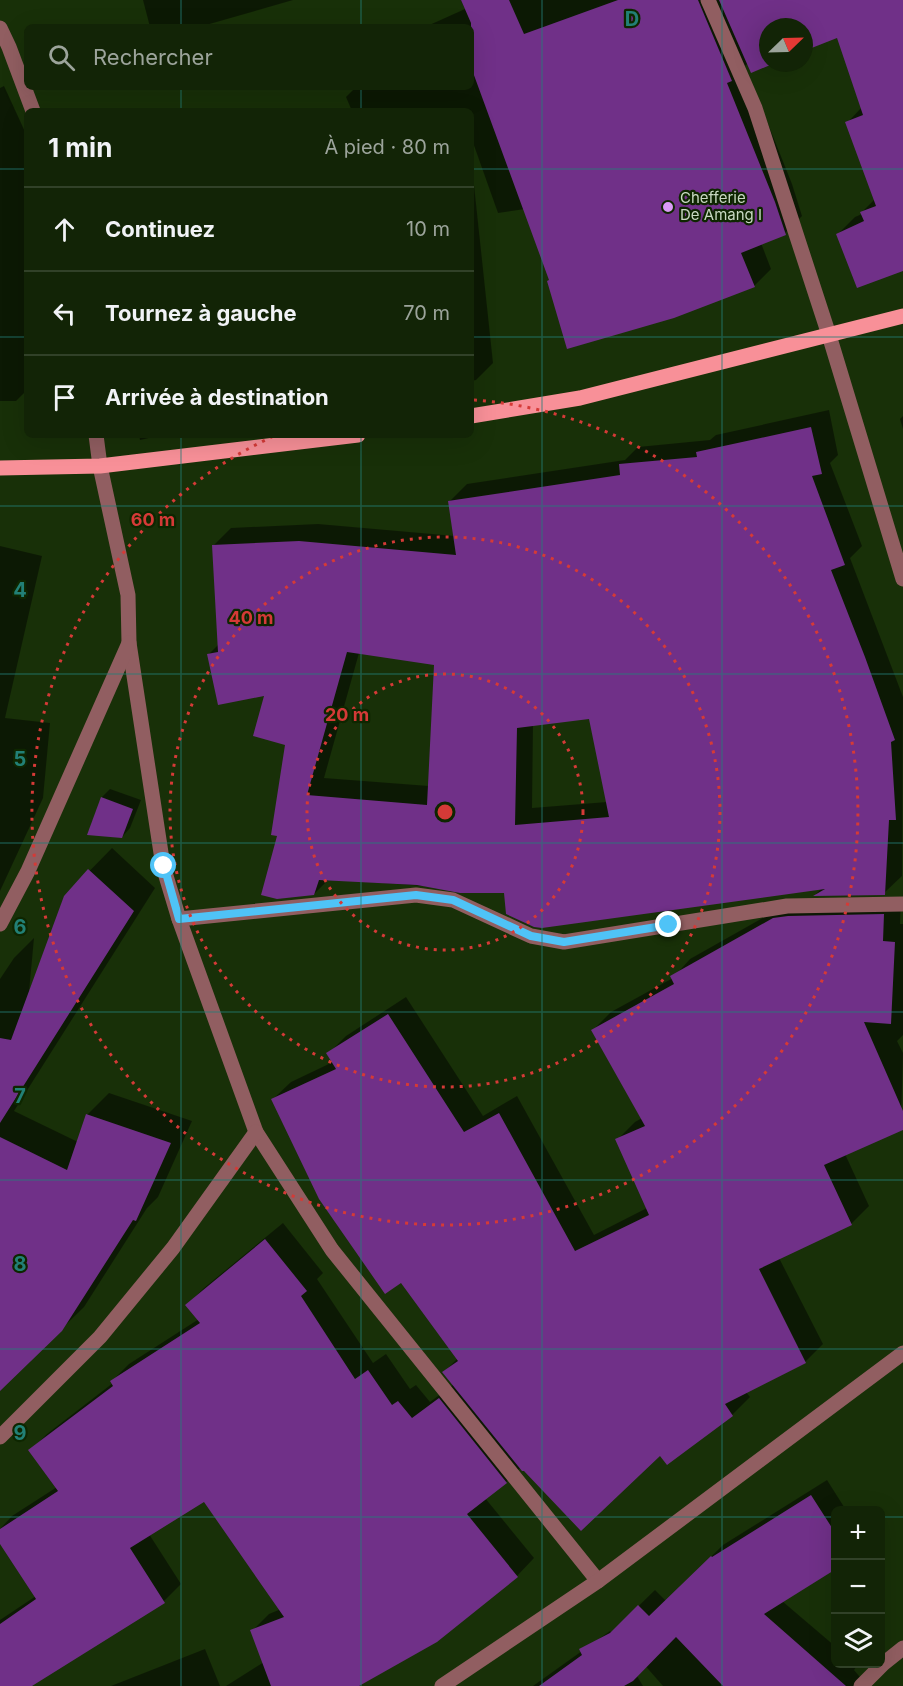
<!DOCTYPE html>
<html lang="fr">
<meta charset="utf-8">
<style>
body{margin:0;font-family:Inter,sans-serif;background:#1b2c10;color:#f1f3f6}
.controls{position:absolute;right:18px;bottom:18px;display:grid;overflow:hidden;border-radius:9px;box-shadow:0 6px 24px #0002}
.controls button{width:54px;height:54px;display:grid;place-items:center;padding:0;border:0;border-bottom:2px solid #314128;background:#122406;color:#f1f3f6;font:30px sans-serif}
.compass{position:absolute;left:759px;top:18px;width:54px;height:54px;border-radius:50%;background:#122406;box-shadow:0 6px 24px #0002;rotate:67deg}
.stop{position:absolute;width:18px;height:18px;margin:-14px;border:4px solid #4fc3f7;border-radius:50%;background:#fff}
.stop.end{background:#4fc3f7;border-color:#fff;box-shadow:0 2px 6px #0008}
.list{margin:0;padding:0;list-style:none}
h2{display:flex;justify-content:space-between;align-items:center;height:78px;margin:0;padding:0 24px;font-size:26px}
h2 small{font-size:20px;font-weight:400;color:#9ca49b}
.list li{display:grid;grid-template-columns:39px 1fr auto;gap:18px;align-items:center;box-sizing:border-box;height:84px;padding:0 24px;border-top:2px solid #314128}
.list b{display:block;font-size:22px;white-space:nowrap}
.list em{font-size:20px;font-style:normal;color:#9ca49b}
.icon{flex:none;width:33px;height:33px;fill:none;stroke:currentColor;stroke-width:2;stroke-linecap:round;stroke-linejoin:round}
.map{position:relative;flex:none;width:903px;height:1686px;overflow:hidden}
.search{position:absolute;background:#122406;box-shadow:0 6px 24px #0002;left:24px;top:24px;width:450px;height:66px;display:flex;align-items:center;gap:15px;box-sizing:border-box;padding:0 21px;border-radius:9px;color:#9ca49b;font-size:22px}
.panel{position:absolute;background:#122406;box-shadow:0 6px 24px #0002;left:24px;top:108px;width:450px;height:330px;border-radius:9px}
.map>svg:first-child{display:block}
.shadow{fill:#0007;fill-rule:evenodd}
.building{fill:#703088;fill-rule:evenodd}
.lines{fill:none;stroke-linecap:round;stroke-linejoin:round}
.minor{stroke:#915e61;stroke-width:15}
.major{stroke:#f89098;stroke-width:15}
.route{stroke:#4fc3f7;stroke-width:8}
.grid{fill:none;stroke:#228076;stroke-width:1.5;stroke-opacity:0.55}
.ring{fill:none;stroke:#d53a37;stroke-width:3;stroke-dasharray:3 6}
.poi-dot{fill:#da9af6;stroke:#0e2600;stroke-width:2}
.labels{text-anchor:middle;stroke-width:4.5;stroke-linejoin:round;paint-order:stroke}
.poi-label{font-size:15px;fill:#c9d9c2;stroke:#0e2600;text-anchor:start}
.grid-label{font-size:20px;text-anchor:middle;font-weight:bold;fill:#228076;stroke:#0e2600;stroke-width:4.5;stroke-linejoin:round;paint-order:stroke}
.centre{fill:#d53a37;stroke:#0e2600;stroke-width:3}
.ring-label{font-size:18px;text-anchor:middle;font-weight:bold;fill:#d53a37;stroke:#0e2600;stroke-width:4.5;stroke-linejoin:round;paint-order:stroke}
</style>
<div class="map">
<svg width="903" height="1686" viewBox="0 0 903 1686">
<rect width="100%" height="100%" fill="#183008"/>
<g class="shadow">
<path d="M143 0H293L199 27H150Z"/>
<path d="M461 0H903V269L838 234 855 217 862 214V212L875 199 847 123 862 107 837 36 804 50V27H768V63H771H748L745 66 792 184 802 216 785 233 761 243 771 269 754 286 551 280 525 209 498 213 471 137V111H352L346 97 356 87H471V27H425L465 9Z"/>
<path d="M4 86 27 136V390L16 401H0V88Z"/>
<path d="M471 157 493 363 476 380 471 381Z"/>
<path d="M829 410 838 455 830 463 862 546 850 558 903 697 902 876 884 893 816 894 823 887 505 892 329 879 314 894 279 835 287 744 266 694 209 654 219 644 214 545 231 528 318 524 455 536 449 502 467 484 625 460 638 447 710 440 716 435ZM359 653 436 664 429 786 324 778ZM590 717 607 802 532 808 533 725Z"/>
<path d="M903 416V429L900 419Z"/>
<path d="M139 435H162L140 440Z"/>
<path d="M0 546 42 556 5 718 50 723 43 798 0 891Z"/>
<path d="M110 789 141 800 130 828 122 837 89 834 102 797Z"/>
<path d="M112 848 155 888 14 1111 78 1142 87 1115 109 1093 192 1121 158 1197 147 1208 84 1307 0 1389V979L14 958 34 938 29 992 65 896Z"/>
<path d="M901 897 900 924H903V1035L897 1041 903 1053 901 1119 845 1154 869 1206 851 1224 779 1258 823 1344 805 1362 746 1392 750 1397 732 1415 667 1463 660 1454 521 1467 506 1482 485 1498 534 1558 517 1576 437 1641 356 1686H226L264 1662 252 1631 269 1614 281 1609 204 1500 149 1534 181 1584 164 1601 29 1686H0V1620L36 1596 0 1541V1529L12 1516 57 1487 30 1451 47 1434 113 1383 112 1381 129 1364 199 1319 187 1305 204 1288 283 1223 323 1273 317 1279 373 1363 386 1354 410 1389 416 1385 430 1402 454 1384 444 1372 458 1358 273 1099 291 1082 333 1062 328 1054 346 1036 406 997 483 1116 517 1096 594 1235 647 1208 617 1140 635 1122 642 1118 593 1030 611 1012 673 978 690 959 793 901Z"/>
<path d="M827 1480 846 1510H836V1567L782 1601 836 1647V1664H854L857 1666 854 1670 865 1683 862 1686H663L614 1630 655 1590 666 1601 723 1545Z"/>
<path d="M610 1631 643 1686H533Z"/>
<path d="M205 1649 220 1686H111Z"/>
</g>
<g class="building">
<path d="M461 0H509L524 34 618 0H698L732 81 727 83 775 202 786 235 741 253 755 287 674 318 567 349 547 281 549 280 471 67V23Z"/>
<path d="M719 0H903V271L857 288 836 234 864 221 860 212 876 206 845 122 863 115 837 38 804 51V27H768V63H775L751 73Z"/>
<path d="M811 427 822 474 812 476 845 565 831 570 865 657 895 740 891 742 896 820H889L885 895 813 896 825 889 542 928 534 927 506 914 504 893H460L417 885 319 880 314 895 277 899 261 895 277 836 271 835 285 745 253 736 264 696 218 705 207 654 218 652 212 545 299 541 456 555 448 501 620 475 619 464 697 457 696 452ZM347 652 434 665 427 805 307 795ZM589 719 609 817 515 825 517 728Z"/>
<path d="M101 797 133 809 122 838 87 835Z"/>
<path d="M88 869 134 911 0 1123V1038L11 1040 64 896Z"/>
<path d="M884 914 883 941 895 942 891 1024 864 1022 903 1111V1130L824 1165 852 1225 759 1269 806 1363 725 1404 733 1416 667 1465 660 1456 581 1531 524 1471H522L442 1372 458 1361 401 1283 385 1294 319 1199 271 1099 336 1069 326 1053 388 1014 464 1132 499 1113 575 1251 649 1215 615 1139 645 1126 591 1030 674 984 670 976 773 918 788 916Z"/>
<path d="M86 1114 171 1143 136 1221 133 1220 62 1331 0 1391V1137L67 1170Z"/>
<path d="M265 1239 307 1291 301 1296 355 1379 368 1370 392 1405 398 1401 412 1418 439 1398 507 1483 467 1514 518 1577 437 1642 359 1686H271L250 1630 284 1617 204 1502 130 1548 165 1603 32 1686H0V1624L36 1599 0 1544V1529L58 1491 28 1450 113 1386 110 1381 200 1323 185 1305Z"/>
<path d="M811 1495 836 1534V1569L764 1614 846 1686H723L676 1637 633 1681 624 1686H539L582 1655 579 1649 610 1633 638 1605 649 1616 711 1556 712 1557Z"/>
</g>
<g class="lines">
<g class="minor">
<path d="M708 0 755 108 829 335 903 579"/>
<path d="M0 28 9 47 33 111"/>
<path d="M96 435 100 466 128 595 129 643 163 866 179 919 256 1132 332 1250 598 1581"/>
<path d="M179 919 416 895 453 900 531 936 564 942 787 906 903 904"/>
<path d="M0 924 28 871 129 643"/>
<path d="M0 1437 100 1337 173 1248 256 1132"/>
<path d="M442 1686 598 1581 903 1353"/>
<path d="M861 1686 883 1664 903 1648"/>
</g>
<g class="major">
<path d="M471 416 580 398 903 316"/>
<path d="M0 468 100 466 358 435"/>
</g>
</g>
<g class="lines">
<path class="route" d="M164 866 179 919 416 895 453 900 531 936 564 942 669 925"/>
</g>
<path class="grid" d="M181 0V27M361 0V27M542 0V1686M722 0V1686M181 87V111M361 87V111M0 169H27M471 169H903M0 337H27M471 337H903M181 435V1686M361 435V1686M0 506H903M0 674H903M0 843H903M0 1012H903M0 1180H903M0 1349H903M0 1517H836M880 1517H903"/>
<g class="ring">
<circle cx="445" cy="812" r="138"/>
<circle cx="445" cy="812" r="275"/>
<path d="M474 400A413 413 0 1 1 274 436"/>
</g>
<circle class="poi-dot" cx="668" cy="207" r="6"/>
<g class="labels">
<g class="poi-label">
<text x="680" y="203">Chefferie<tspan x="680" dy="17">De Amang I</tspan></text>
</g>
</g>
<g class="grid-label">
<text x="632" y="26">D</text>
<text x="20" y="597">4</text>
<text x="20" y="766">5</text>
<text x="20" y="934">6</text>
<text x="20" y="1103">7</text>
<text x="20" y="1271">8</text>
<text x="20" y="1440">9</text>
</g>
<circle cx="445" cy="812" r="9" class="centre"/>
<g class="ring-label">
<text x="153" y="526">60 m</text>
<text x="251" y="624">40 m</text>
<text x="347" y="721">20 m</text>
</g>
</svg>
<div class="controls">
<button>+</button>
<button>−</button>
<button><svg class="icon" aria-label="layers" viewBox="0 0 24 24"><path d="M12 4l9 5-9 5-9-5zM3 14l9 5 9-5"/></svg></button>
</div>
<svg class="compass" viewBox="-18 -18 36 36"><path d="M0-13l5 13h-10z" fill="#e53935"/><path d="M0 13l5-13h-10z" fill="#9ca49b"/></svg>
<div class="stop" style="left:164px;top:866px"></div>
<div class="stop end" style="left:669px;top:925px"></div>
<div class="search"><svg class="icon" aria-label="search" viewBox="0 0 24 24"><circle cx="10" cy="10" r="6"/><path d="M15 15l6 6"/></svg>Rechercher</div>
<section class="panel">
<h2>1 min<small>À pied · 80 m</small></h2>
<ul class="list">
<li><svg class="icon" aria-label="ahead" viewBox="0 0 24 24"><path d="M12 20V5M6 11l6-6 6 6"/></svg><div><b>Continuez</b></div><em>10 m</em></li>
<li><svg class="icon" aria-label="left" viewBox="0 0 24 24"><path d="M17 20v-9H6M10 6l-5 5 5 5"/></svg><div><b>Tournez à gauche</b></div><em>70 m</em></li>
<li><svg class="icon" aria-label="arrive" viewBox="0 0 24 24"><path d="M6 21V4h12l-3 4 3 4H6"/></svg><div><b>Arrivée à destination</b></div></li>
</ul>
</section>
</div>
